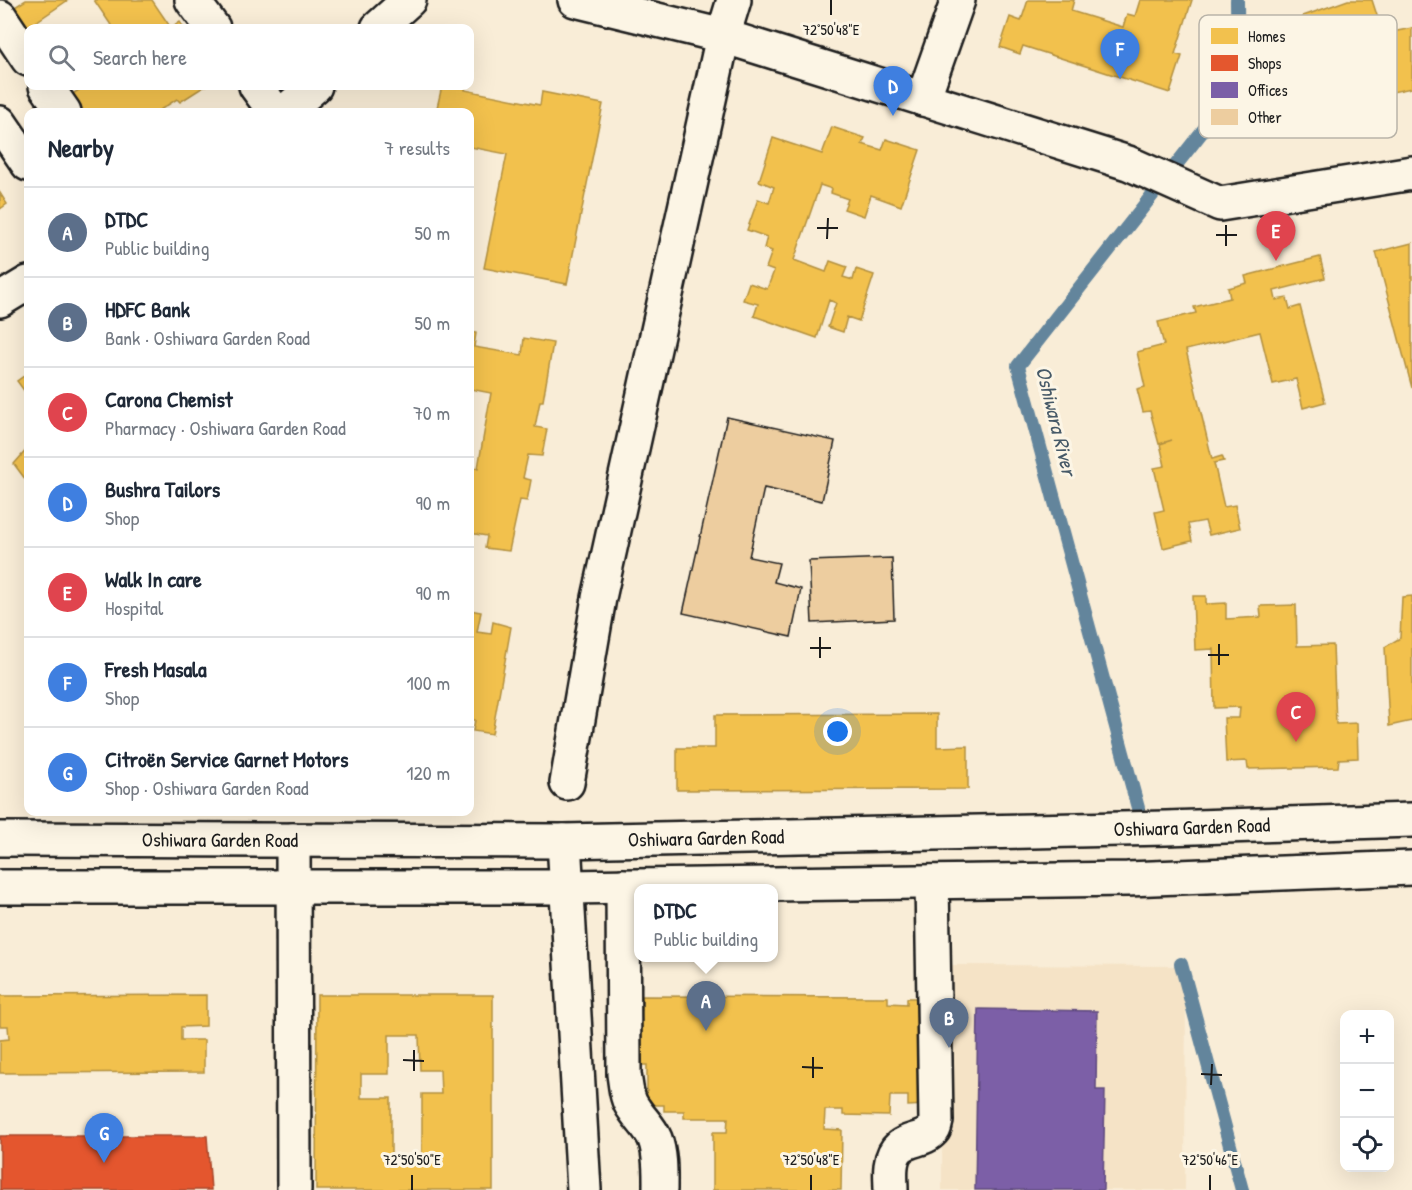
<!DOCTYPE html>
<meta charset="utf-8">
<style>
body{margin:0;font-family:"Patrick Hand",sans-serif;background:#f2f2f3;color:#1f2937}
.controls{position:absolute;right:18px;bottom:18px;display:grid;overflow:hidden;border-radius:12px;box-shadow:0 6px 24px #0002}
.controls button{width:54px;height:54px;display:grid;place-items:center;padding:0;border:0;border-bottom:2px solid #e0e1e3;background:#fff;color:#1f2937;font:30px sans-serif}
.you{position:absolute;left:838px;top:732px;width:21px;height:21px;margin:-15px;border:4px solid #fff;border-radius:50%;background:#1a73e8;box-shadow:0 0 0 9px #1a73e833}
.badge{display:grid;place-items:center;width:39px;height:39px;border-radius:50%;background:#d1495b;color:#fff;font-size:20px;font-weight:700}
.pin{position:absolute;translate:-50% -50px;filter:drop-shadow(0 2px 3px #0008)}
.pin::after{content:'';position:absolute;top:32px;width:21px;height:18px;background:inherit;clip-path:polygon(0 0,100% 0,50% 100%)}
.popup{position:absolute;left:634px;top:884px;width:144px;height:78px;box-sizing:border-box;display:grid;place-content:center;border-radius:12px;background:#fff;filter:drop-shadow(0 2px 4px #0005);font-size:20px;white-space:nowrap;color:#747a83}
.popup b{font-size:22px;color:#1f2937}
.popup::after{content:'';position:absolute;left:50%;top:100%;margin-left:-12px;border:12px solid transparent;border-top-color:#fff}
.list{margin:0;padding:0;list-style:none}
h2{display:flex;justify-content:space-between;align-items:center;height:78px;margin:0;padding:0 24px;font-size:26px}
h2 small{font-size:20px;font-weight:400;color:#747a83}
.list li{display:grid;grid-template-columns:39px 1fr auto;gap:18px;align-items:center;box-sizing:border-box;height:90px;padding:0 24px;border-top:2px solid #e0e1e3}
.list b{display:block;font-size:22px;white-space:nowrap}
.list p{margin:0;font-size:20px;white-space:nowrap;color:#747a83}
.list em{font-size:20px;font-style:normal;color:#747a83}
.icon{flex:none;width:33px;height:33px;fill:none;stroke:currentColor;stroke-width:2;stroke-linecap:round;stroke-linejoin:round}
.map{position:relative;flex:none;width:1412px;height:1190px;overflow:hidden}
.search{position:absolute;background:#fff;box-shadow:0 6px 24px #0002;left:24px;top:24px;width:450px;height:66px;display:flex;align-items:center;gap:15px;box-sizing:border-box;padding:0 21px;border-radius:12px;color:#747a83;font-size:22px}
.panel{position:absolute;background:#fff;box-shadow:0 6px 24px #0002;left:24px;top:108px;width:450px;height:708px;border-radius:12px}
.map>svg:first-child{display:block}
.built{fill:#f5e3c6}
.homes{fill:#f2c14e;stroke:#b2903f;stroke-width:1.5;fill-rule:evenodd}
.shops{fill:#e4572e;stroke:#a84529;stroke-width:1.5}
.offices{fill:#7b5ea7;stroke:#5e4a7d;stroke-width:1.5}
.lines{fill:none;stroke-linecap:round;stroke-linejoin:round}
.stream{stroke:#63859c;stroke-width:14}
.building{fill:#edcd9f;stroke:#1c1c1c;stroke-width:1.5}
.minor-casing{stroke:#1c1c1c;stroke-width:38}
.tertiary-casing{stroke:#1c1c1c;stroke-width:38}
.minor{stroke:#fcf5e5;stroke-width:33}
.tertiary{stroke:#fcf5e5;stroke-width:33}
.ticks{fill:none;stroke:#1c1c1c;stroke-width:2}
.labels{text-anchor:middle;stroke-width:6;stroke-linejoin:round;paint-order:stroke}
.street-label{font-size:20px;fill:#1c1c1c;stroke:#fcf5e5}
.water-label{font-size:21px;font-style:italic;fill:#465967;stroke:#fcf5e5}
.key{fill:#fcf5e5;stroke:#b9b4a9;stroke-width:1.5}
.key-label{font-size:16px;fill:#1c1c1c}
.ticks-label{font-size:15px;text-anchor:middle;fill:#1c1c1c;stroke:#fcf5e5;stroke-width:6;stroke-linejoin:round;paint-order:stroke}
</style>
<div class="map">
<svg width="1412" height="1190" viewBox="0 0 1412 1190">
<rect width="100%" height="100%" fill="#f9edd7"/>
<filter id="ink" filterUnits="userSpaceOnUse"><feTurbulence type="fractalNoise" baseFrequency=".0167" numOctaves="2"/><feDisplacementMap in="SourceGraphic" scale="12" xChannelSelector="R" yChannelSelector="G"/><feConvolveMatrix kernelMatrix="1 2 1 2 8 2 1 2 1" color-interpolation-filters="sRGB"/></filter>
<g filter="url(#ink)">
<path class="built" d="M943 965 1186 966 1185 1190H942Z"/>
<g class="homes">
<path d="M26 0H68L24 30 10 10Z"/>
<path d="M94 0H152L171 28 180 22 184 28H113Z"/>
<path d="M1028 0H1074L1071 11 1123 27 1127 14 1135 16 1140 0H1192L1175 54 1182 56 1170 93 1023 46 1020 54 1000 47 1010 17 1021 21Z"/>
<path d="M1348 0H1372L1383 34 1412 28V88L1348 101 1349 109 1323 114 1303 16Z"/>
<path d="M85 86H205L180 102 177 99 157 112H92L90 110 86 112H72L63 100Z"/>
<path d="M442 86H466L465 90 540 105 542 92 603 104 567 284 484 268 507 154 470 147V112H436Z"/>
<path d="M832 127 865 138 862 144 882 150 886 139 920 150 901 206 871 195 864 216 844 209 848 199 831 193 832 189 820 185 794 260 826 272 830 261 847 267 843 277 853 280 856 269 874 275 859 321 847 317 843 332 828 327 836 303 829 300 817 338 754 316 758 304 743 300 749 283 767 289 774 271 766 268 772 251 764 248 767 237 747 230 758 199 769 203 774 187 759 181 773 138 822 154Z"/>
<path d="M0 193 7 204 0 209Z"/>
<path d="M1412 243V388L1376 252Z"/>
<path d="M1320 257 1325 278 1274 291 1276 300 1287 298 1290 309 1300 306 1325 402 1303 408 1296 379 1273 384 1260 332 1186 350 1212 459 1222 456 1224 461 1214 463 1224 507 1235 505 1240 528 1209 535 1205 521 1188 524 1192 541 1163 548 1155 512 1164 510 1154 468 1165 466 1160 444 1172 440 1159 444 1150 411 1143 412 1137 389 1145 387 1137 352 1164 345 1158 322 1196 313 1194 307 1230 298 1228 288 1247 283 1245 276Z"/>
<path d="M470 332 476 333 474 347 522 355 524 338 553 343 543 401H540L535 427 547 429 542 456 528 455 523 478 531 480 527 501 520 500 509 551 485 548 487 536 470 533V467L478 468 491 393 470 389Z"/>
<path d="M28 373V396L17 381Z"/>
<path d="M28 448V483L14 464Z"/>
<path d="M1193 596H1206V604L1226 603V619L1261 617 1260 606 1296 605 1297 646 1333 645 1336 724 1357 723 1358 758 1339 759 1338 767 1248 769 1247 761 1226 762 1224 718H1239L1240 707 1214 708 1213 649 1195 650Z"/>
<path d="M1412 596V721L1389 726 1385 647 1400 638 1402 597Z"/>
<path d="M470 610 481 612 477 632 491 634 493 622 511 627 492 734 473 731 475 720 470 719Z"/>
<path d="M937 714V747L968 746V789L677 790V748H715V715Z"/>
<path d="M206 995V1026L181 1027V1040H204V1072L0 1073V1040L9 1039 8 1026H0V996Z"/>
<path d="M317 995H493V1190H316ZM389 1035H419L420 1070H440L441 1094H422V1165H391V1098H361V1074H389Z"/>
<path d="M642 996 888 997V1003L907 1004V998H926V1105L908 1106V1096H890L889 1116 843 1115V1110H825L824 1129 842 1130 841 1190H713V1132H727L728 1118H684V1111H664V1105H647V1065H636V1010H642Z"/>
</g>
<path class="shops" d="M0 1136H207L211 1190H0Z"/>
<path class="offices" d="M978 1009 1097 1011 1096 1090H1105L1103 1190H975Z"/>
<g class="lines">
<g class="stream">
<path d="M1138 808 1018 366 1238 86 1237 0"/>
<path d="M1181 964 1242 1190"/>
</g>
</g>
<g class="building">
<path d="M727 417 835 441 822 501 764 488 749 557 779 563 774 582 801 589 791 637 683 613Z"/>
<path d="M892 558 894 619 812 623 809 561Z"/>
</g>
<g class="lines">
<g class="minor-casing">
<g id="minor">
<path d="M192 0 213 28"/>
<path d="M575 0 723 36 1128 163 1220 204 1412 173"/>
<path d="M0 17 28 59"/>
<path d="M378 28 409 0"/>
<path d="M46 86 64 112"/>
<path d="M256 86 275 112"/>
<path d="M923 99 958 0"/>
<path d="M285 112 315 86"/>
<path d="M0 123 28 164"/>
<path d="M0 300 28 283"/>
<path d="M567 783 599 598 723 36 734 0"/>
<path d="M293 840 294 1190"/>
<path d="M564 841 584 1190"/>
<path d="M623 886 624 1074C626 1086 626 1099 634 1109 641 1120 650 1127 655 1139 661 1155 660 1174 660 1190"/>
<path d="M891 1190C891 1182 890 1174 891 1166 895 1134 921 1145 933 1130 935 1128 935 1124 936 1121L932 882"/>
</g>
</g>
<g class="tertiary-casing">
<g id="tertiary">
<path id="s1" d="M0 839 564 841 1166 828 1412 820"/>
<path d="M0 887H568L1127 879 1412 868"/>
</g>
</g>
<use href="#minor" class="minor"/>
<use href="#tertiary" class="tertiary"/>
</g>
</g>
<path class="ticks" d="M831 15V0M817 228H838M1216 235H1237M827 239 828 218M1226 246V225M810 648H831M1208 655H1229M820 658V637M1219 665V644M403 1060 424 1061M802 1067 823 1068M414 1071V1050M1201 1074 1222 1075M813 1078V1057M1211 1085 1212 1064M412 1190V1175M811 1190V1175M1210 1190V1175"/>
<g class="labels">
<g class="street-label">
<text dy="7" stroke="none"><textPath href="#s1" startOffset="1192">Oshiwara Garden Road</textPath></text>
<text dy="7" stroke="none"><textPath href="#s1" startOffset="706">Oshiwara Garden Road</textPath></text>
<text dy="7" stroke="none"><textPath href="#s1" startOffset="220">Oshiwara Garden Road</textPath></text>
</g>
<g class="water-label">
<text transform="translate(1056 421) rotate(76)" y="7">Oshiwara River</text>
</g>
</g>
<rect x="1199" y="15" width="198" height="123" rx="9" class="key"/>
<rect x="1211" y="28" width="27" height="16" fill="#f2c14e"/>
<rect x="1211" y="55" width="27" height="16" fill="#e4572e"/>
<rect x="1211" y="82" width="27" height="16" fill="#7b5ea7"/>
<rect x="1211" y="109" width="27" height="16" fill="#edcd9f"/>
<g class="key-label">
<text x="1248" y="42">Homes</text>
<text x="1248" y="69">Shops</text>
<text x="1248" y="96">Offices</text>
<text x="1248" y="123">Other</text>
</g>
<g class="ticks-label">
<text x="831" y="35">72°50'48"E</text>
<text x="412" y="1165">72°50'50"E</text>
<text x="811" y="1165">72°50'48"E</text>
<text x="1210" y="1165">72°50'46"E</text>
</g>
</svg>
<div class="controls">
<button>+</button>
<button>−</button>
<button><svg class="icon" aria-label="locate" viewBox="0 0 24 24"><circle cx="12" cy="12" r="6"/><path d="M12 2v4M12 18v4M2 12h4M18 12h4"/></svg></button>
</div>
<div class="you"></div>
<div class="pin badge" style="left:706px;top:1031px;background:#5c6f8a">A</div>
<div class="popup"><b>DTDC</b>Public building</div>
<div class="pin badge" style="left:949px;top:1048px;background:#5c6f8a">B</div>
<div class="pin badge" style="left:1296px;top:742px;background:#e0444e">C</div>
<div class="pin badge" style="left:893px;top:116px;background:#3f7fe0">D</div>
<div class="pin badge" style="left:1276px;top:261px;background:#e0444e">E</div>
<div class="pin badge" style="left:1120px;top:79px;background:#3f7fe0">F</div>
<div class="pin badge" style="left:104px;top:1163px;background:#3f7fe0">G</div>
<div class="search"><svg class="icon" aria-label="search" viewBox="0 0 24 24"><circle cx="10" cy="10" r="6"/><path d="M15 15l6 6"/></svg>Search here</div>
<section class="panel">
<h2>Nearby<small>7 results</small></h2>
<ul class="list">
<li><span class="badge" style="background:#5c6f8a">A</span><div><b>DTDC</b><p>Public building</p></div><em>50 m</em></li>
<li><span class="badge" style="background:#5c6f8a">B</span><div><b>HDFC Bank</b><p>Bank · Oshiwara Garden Road</p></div><em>50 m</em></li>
<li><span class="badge" style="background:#e0444e">C</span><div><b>Carona Chemist</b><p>Pharmacy · Oshiwara Garden Road</p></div><em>70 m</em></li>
<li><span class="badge" style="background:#3f7fe0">D</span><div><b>Bushra Tailors</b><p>Shop</p></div><em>90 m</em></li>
<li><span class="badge" style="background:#e0444e">E</span><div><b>Walk In care</b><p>Hospital</p></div><em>90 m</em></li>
<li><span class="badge" style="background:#3f7fe0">F</span><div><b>Fresh Masala</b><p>Shop</p></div><em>100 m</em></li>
<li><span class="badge" style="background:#3f7fe0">G</span><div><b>Citroën Service Garnet Motors</b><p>Shop · Oshiwara Garden Road</p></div><em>120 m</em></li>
</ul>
</section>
</div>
